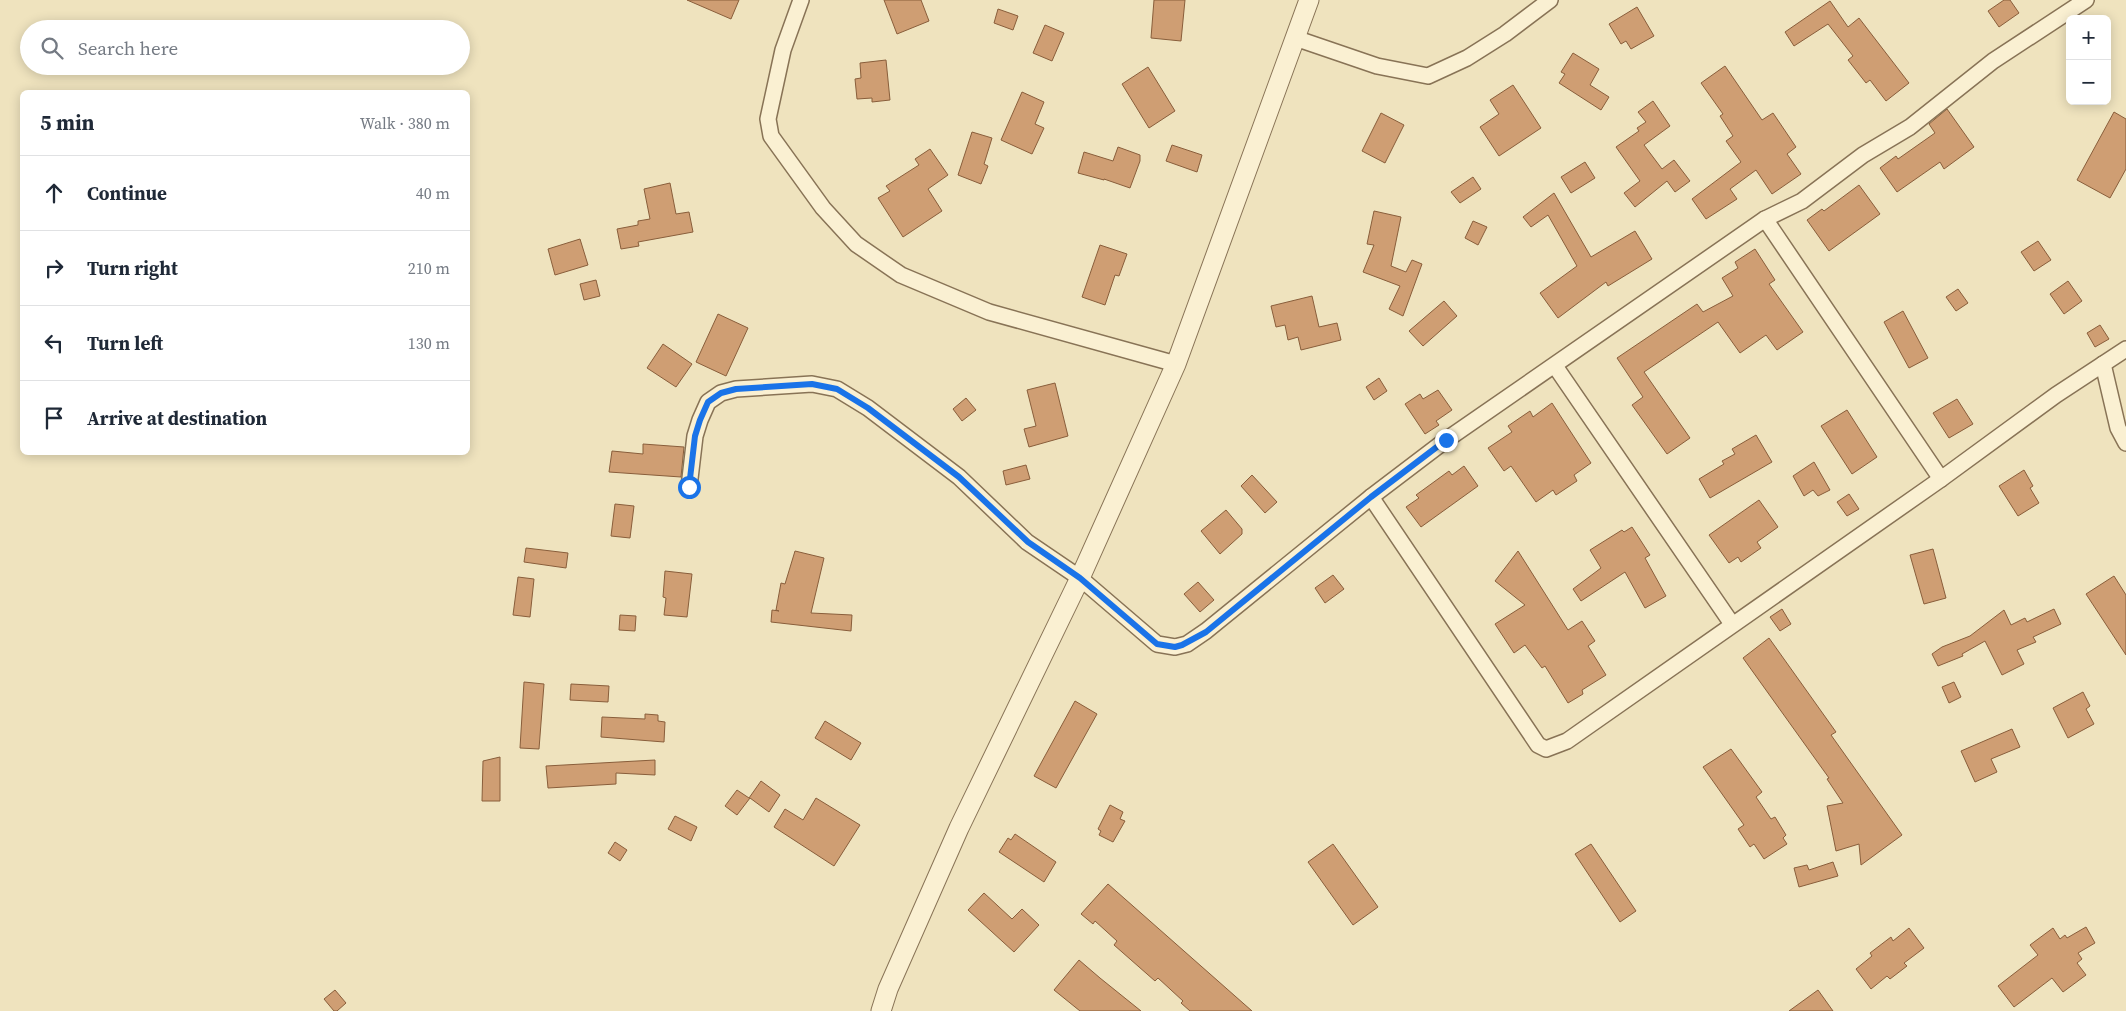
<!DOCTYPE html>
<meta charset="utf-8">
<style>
body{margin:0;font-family:"Source Serif 4",serif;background:#f2f2f3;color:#1f2937}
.controls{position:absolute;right:15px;top:15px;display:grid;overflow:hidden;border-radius:8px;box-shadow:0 2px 12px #0003}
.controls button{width:45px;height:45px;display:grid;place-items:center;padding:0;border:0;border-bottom:1px solid #e0e1e3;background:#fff;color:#1f2937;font:25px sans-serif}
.stop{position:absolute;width:15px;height:15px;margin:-11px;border:4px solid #1a73e8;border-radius:50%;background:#fff}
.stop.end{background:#1a73e8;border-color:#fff;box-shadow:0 1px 5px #0008}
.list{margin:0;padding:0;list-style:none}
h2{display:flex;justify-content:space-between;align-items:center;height:65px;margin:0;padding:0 20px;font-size:21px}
h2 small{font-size:16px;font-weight:400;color:#747a83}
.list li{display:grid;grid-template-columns:32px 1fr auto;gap:15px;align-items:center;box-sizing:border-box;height:75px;padding:0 20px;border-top:1px solid #e0e1e3}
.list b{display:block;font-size:19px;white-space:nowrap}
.list em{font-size:16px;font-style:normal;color:#747a83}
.icon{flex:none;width:28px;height:28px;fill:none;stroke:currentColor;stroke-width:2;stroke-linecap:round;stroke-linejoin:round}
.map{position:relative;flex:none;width:2126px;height:1011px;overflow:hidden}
.search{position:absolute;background:#fff;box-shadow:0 2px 12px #0003;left:20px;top:20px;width:450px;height:55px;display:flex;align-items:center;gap:12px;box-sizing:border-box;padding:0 18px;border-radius:28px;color:#747a83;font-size:19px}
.panel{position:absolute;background:#fff;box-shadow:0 2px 12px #0003;left:20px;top:90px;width:450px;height:365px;border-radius:8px}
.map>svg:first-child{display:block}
.building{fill:#cf9e73;stroke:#895e3b}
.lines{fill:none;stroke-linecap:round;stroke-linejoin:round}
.minor-casing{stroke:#887356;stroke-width:18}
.tertiary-casing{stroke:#887356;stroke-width:21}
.minor{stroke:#faf0d2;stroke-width:15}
.tertiary{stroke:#faf0d2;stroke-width:19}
.route{stroke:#1a73e8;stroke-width:6}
</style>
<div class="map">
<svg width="2126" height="1011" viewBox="0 0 2126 1011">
<rect width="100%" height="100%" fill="#efe3be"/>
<g class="building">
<path d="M687 0H739L731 19Z"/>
<path d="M884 0H921L929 21 897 34Z"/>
<path d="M1154 0H1185L1181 41 1151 38Z"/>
<path d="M2004 0H2010L2019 13 1999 27 1988 11Z"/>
<path d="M1830 1 1848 27 1859 18 1909 83 1886 101 1870 80 1866 83 1848 60 1853 56 1828 24 1794 46 1785 32Z"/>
<path d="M1637 7 1654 36 1631 49 1626 41 1621 44 1609 24Z"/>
<path d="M998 9 1018 16 1013 30 994 23Z"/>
<path d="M1045 25 1064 33 1052 61 1033 53Z"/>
<path d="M1573 53 1599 69 1590 85 1609 97 1601 110 1559 83 1565 74 1561 72Z"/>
<path d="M886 60 890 100 872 102V98L857 99 855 79 861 78 860 63Z"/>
<path d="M1725 66 1762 120 1773 113 1796 147 1787 154 1801 174 1772 194 1756 170 1730 189 1737 199 1706 219 1692 199 1741 162 1726 141 1733 136 1720 116 1723 114 1701 83Z"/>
<path d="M1148 67 1175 111 1149 128 1122 84Z"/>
<path d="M1513 85 1541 128 1499 156 1480 127 1499 114 1490 100Z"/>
<path d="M1022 92 1044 102 1035 124 1044 128 1032 154 1001 140Z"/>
<path d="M1653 101 1670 126 1644 145 1662 169 1674 160 1690 181 1675 192 1667 181 1635 207 1624 193 1640 181 1616 147 1639 131 1637 128 1646 122 1638 112Z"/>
<path d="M1947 109 1974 147 1944 169 1940 162 1897 192 1880 168 1896 156 1898 159 1935 133 1929 124Z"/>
<path d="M2114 112 2126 119V169L2110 198 2077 180Z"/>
<path d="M1381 113 1404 125 1385 163 1362 151Z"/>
<path d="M972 132 992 138 984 164 988 166 981 184 958 175Z"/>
<path d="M1172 145 1202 155 1197 172 1166 161Z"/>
<path d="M1118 147 1140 155V161L1130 188 1104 179V180L1078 173 1084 152 1113 161Z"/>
<path d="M930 149 948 175 928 189 942 211 903 237 878 198 890 191 886 186 919 165 915 159Z"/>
<path d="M1585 162 1595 178 1571 193 1561 177Z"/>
<path d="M1473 177 1481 189 1460 203 1451 192Z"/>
<path d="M670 183 676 214 689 212 693 232 638 242 639 246 621 249 617 229 638 225V221L650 219 644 189Z"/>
<path d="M1859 185 1880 214 1829 251 1807 220 1822 209 1824 211Z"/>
<path d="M1554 193 1591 257 1635 231 1652 259 1608 286 1606 282 1558 318 1540 293 1577 266 1548 215 1531 227 1523 217Z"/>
<path d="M1374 211 1401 217 1391 266 1406 272 1412 260 1422 264 1403 316 1389 309 1400 286 1363 272 1374 245 1367 244Z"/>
<path d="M1473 221 1487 227 1478 245 1465 238Z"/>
<path d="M580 239 588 265 555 275 548 249Z"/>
<path d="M2038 241 2051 260 2034 271 2021 252Z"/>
<path d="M1100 245 1127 254 1119 276 1115 275 1105 305 1082 297Z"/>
<path d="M1755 249 1775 280 1769 284 1803 332 1777 350 1766 335 1740 353 1718 322 1644 372 1690 438 1667 454 1632 405 1643 397 1617 358 1697 304 1703 312 1733 296 1722 278 1738 268 1735 262Z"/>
<path d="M596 280 600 296 584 300 580 284Z"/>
<path d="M2068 281 2082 301 2064 314 2050 294Z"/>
<path d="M1958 289 1968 303 1956 311 1946 297Z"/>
<path d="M1312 296 1319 327 1337 323 1341 340 1301 350 1298 337 1288 340 1285 325 1276 327 1271 306Z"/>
<path d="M1444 301 1457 316 1423 346 1409 331Z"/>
<path d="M1903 311 1928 358 1909 368 1884 322Z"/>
<path d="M718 314 748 328 726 376 696 362Z"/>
<path d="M2100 325 2109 339 2095 347 2087 333Z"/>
<path d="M663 344 692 364 676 387 647 368Z"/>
<path d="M1379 378 1387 391 1374 400 1366 387Z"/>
<path d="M1055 383 1068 436 1029 447 1024 429 1036 426 1027 390Z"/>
<path d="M1438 390 1452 410 1436 421 1439 425 1425 434 1405 404 1420 394 1423 399Z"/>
<path d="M966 398 976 410 962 421 953 409Z"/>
<path d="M1957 399 1973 424 1949 438 1933 413Z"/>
<path d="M1552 403 1591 463 1574 475 1577 481 1556 495 1553 490 1536 502 1511 466 1504 471 1488 448 1512 432 1508 426 1530 411 1533 417Z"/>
<path d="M1847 410 1877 457 1852 474 1821 426Z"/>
<path d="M1756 435 1772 462 1710 498 1699 479 1724 464 1722 461 1735 454 1732 449Z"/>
<path d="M643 444 684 447 681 477 609 472 612 451 643 454Z"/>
<path d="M1814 462 1830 490 1818 496 1813 490 1804 496 1793 476Z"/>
<path d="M1026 465 1030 479 1006 485 1003 471Z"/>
<path d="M1464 466 1478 486 1421 527 1406 507 1419 498 1416 495 1449 471 1452 475Z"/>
<path d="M2024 470 2033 486 2030 488 2039 503 2018 516 1999 486Z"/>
<path d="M1252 475 1277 502 1265 513 1241 486Z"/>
<path d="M1849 494 1859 509 1847 516 1837 502Z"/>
<path d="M1759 500 1778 527 1757 542 1761 548 1741 562 1738 557 1729 563 1709 535Z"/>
<path d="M615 504 634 506 630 538 611 536Z"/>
<path d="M1226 510 1242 529V534L1220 554 1201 531Z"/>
<path d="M1632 527 1650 555 1645 558 1666 596 1645 608 1625 572 1581 601 1573 589 1601 568 1590 550 1622 530 1624 532Z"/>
<path d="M526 548 568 553 566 568 524 562Z"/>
<path d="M1933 549 1946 598 1924 604 1910 555Z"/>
<path d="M795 551 824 558 811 613 852 615 851 631 771 622 772 610 779 611 776 610 781 583 785 584Z"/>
<path d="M1518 551 1568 630 1582 621 1595 641 1588 646 1606 675 1582 690 1583 694 1568 703 1545 666 1542 668 1525 645 1514 653 1495 624 1525 605 1495 581Z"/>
<path d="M665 571 692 574 687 617 664 615 666 598 663 597Z"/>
<path d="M1333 575 1344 589 1325 603 1315 588Z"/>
<path d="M2114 576 2126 595V655L2086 594Z"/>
<path d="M518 577 534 579 530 617 513 615Z"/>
<path d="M1198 582 1214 600 1200 612 1184 594Z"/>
<path d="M1782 609 1791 624 1780 631 1770 617Z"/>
<path d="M2054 609 2061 624 2033 637 2036 642 2017 650 2024 664 2002 675 1985 641 1962 654 1963 656 1938 666 1932 654 1942 647 1970 636 2004 610 2011 625 2025 618 2027 622Z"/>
<path d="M620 615 636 616 635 631 619 630Z"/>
<path d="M1769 638 1836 732 1831 735 1902 835 1861 865 1859 844 1836 851 1827 806 1843 803 1827 779 1829 778 1743 658Z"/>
<path d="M524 682 544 684 539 749 520 748Z"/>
<path d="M1954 682 1961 697 1949 703 1942 687Z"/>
<path d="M571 684 609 686 608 702 570 700Z"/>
<path d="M2083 692 2090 706 2086 709 2094 724 2068 738 2053 708Z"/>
<path d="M1075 701 1097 714 1056 788 1034 776Z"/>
<path d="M645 714 658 715V721L665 722 664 742 601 737 602 717 645 719Z"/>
<path d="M825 721 861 743 851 760 815 738Z"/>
<path d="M2012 729 2020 747 1991 759 1997 772 1975 782 1961 751Z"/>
<path d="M1731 749 1762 792 1756 797 1771 819 1775 817 1786 835 1783 838 1787 844 1764 859 1754 844 1750 847 1738 829 1744 825 1703 767Z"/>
<path d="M500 757V801H482L483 761Z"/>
<path d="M655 760V775L616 773V784L548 788 546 766Z"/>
<path d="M761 781 780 795 769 812 750 798 737 815 725 806 737 790 749 798Z"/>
<path d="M816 798 860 825 834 866 774 827 785 809 803 820Z"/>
<path d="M1110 805 1123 812 1120 819 1125 821 1113 842 1099 835 1101 831 1098 829Z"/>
<path d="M675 816 697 827 691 841 668 829Z"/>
<path d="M1015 834 1056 862 1044 882 999 852 1008 838 1011 840Z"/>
<path d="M615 842 627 850 620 861 608 853Z"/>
<path d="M1333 844 1378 907 1353 925 1308 862Z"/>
<path d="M1591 844 1636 911 1620 922 1575 854Z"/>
<path d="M1833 862 1838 876 1799 887 1794 868 1807 865 1809 870Z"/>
<path d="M1108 884 1252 1011H1190L1181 1003 1183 1001 1158 978 1155 981 1114 945 1117 941 1095 921 1093 924 1081 914Z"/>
<path d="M984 893 1012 919 1022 909 1039 925 1014 952 968 910Z"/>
<path d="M2086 927 2095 943 2078 953 2082 959 2077 963 2086 975 2063 992 2052 978 2014 1007 1998 986 2038 955 2030 945 2053 928 2060 939 2065 935 2067 938Z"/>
<path d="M1909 928 1924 948 1904 963 1907 966 1890 979 1887 976 1871 989 1856 969 1872 956 1870 953 1891 937 1893 941Z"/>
<path d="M1079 960 1100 978 1141 1011H1080L1054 990Z"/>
<path d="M335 990 346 1003 337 1011H334L324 999Z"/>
<path d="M1818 990 1833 1011H1789Z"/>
</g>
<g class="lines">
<g class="minor-casing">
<g id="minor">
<path d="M801 0 783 50 768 119 771 136 823 208 856 244 901 275 989 312 1176 364"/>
<path d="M1295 38 1377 66 1428 76 1467 58 1505 34 1550 0"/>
<path d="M1765 219 1941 479"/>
<path d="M2103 364 2118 428 2126 443"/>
<path d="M1555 366 1732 624"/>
<path d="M689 487 695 436 700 420 708 402 721 393 736 389 812 384 837 389 868 408 959 477 1027 542 1080 578 1157 644 1175 647 1187 644 1206 631 1371 497 1446 440 1765 219 1802 201 1863 155 1910 127 1993 61 2086 0"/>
<path d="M1371 497 1538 745 1546 749 1567 741 1941 479 2056 395 2126 349"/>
</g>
</g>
<g class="tertiary-casing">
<path id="tertiary" d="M881 1011 888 989 959 828 1080 578 1176 364 1309 0"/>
</g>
<use href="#minor" class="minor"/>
<use href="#tertiary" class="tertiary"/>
</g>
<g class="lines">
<path class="route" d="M689 487 695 436 700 420 708 402 721 393 736 389 812 384 837 389 868 408 959 477 1028 542 1080 578 1157 644 1175 647 1182 645 1206 632 1371 497 1446 440"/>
</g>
</svg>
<div class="controls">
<button>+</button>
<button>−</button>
</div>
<div class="stop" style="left:689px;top:487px"></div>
<div class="stop end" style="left:1446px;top:440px"></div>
<div class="search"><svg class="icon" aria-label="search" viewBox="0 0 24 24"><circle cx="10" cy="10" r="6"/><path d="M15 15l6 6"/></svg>Search here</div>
<section class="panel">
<h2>5 min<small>Walk · 380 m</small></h2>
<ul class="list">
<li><svg class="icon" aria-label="ahead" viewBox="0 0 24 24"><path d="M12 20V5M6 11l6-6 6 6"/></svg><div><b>Continue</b></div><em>40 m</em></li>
<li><svg class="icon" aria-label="right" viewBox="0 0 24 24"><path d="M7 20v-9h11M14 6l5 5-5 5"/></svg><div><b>Turn right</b></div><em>210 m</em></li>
<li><svg class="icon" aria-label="left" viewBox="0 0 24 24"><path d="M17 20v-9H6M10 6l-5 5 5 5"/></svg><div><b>Turn left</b></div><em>130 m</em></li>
<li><svg class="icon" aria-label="arrive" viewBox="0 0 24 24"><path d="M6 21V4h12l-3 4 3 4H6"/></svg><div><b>Arrive at destination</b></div></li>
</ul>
</section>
</div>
